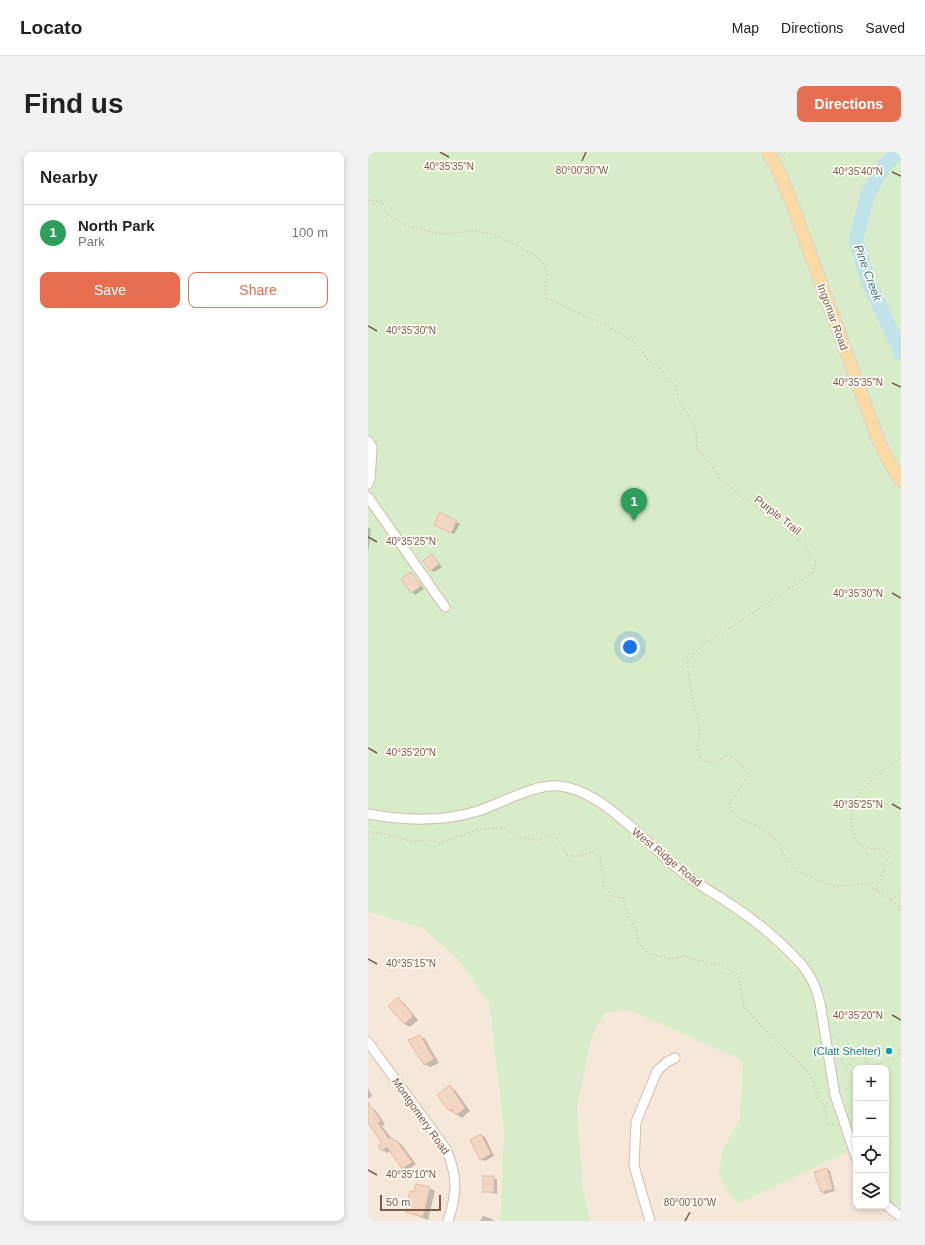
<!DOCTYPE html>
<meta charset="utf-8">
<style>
body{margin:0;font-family:Arial,sans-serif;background:#f2f2f2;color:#222}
.controls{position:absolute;right:12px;bottom:12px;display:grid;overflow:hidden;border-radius:8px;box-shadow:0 2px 6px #0003}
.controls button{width:36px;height:36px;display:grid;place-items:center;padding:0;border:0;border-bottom:1px solid #e0e0e0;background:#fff;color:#222;font:20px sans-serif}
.scale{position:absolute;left:12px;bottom:10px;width:61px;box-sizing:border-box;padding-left:4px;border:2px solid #7a5c4d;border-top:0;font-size:11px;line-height:14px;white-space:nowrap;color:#7a5c4d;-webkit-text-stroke:3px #fffaf3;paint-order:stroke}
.you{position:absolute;left:262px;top:495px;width:14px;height:14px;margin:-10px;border:3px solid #fff;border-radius:50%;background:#1a73e8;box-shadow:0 0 0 6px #1a73e833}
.badge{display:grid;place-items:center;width:26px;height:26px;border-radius:50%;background:#e76f51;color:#fff;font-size:13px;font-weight:700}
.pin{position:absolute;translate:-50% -33px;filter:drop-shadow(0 1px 2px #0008)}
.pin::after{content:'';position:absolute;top:21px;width:14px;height:12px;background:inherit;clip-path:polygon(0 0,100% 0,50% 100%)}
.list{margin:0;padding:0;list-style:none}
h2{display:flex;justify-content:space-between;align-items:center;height:52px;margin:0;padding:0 16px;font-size:17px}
h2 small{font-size:13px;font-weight:400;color:#767676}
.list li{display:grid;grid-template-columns:26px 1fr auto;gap:12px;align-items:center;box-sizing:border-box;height:56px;padding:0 16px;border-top:1px solid #e0e0e0}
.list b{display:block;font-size:15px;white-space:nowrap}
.list p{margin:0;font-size:13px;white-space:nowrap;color:#767676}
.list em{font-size:13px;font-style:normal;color:#767676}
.actions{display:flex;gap:8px;padding:12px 16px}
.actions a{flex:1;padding:9px 0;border:1px solid #e76f51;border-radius:8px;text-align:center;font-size:14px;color:#e76f51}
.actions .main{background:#e76f51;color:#fff}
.icon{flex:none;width:22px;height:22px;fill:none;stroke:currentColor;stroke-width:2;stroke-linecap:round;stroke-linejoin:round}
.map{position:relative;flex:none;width:533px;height:1069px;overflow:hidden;border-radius:8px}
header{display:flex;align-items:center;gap:24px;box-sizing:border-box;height:56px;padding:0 20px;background:#fff;border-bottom:1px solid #e0e0e0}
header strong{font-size:19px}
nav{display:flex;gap:22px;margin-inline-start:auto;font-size:14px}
.intro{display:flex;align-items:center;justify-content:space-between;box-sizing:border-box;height:96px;padding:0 24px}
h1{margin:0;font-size:28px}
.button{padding:10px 18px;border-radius:8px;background:#e76f51;color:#fff;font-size:14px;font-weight:700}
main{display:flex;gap:24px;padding:0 24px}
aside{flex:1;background:#fff;border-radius:8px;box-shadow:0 2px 6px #0003}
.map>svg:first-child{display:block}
.residential{fill:#f5e8da}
.green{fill:#d8ecc9}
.shadow{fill:#0003}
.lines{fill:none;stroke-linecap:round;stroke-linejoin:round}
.river{stroke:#bfe3e8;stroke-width:15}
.building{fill:#f3d5c3;stroke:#e6bba3}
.minor-casing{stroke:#d1beb0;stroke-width:11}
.major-casing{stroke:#dad1cd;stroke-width:14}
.path{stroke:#d9b8a5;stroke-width:1.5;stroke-dasharray:1 3;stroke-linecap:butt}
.minor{stroke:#fff;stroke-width:9}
.major{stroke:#fbd9a5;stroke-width:12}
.ticks{fill:none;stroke:#7a5c4d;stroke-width:1.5}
.culture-dot{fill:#0f9aa8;stroke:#fffaf3;stroke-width:1.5}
.labels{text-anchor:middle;stroke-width:3.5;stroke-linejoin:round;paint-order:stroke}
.street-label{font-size:11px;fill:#7a5c4d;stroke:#fffaf3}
.culture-label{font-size:11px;fill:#0d838f;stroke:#fffaf3;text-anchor:end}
.water-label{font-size:12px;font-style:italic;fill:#437c86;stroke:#fffaf3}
.ticks-label{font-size:10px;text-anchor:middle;fill:#7a5c4d;stroke:#fffaf3;stroke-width:3.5;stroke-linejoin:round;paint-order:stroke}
</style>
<header>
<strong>Locato</strong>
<nav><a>Map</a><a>Directions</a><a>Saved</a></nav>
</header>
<div class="intro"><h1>Find us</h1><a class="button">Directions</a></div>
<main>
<aside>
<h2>Nearby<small></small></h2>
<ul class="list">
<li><span class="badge" style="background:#2e9e5b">1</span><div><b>North Park</b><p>Park</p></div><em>100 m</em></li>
</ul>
<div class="actions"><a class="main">Save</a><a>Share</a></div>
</aside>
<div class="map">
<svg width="533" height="1069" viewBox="0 0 533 1069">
<rect width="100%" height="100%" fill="#fdf6ec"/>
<g class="residential">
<path d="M0 760 54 776 91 808 121 851 136 980 132 1069H0Z"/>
<path d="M278 856 356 883 375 914 371 968 354 1000 370 1052 481 999 488 1020V1054H510L531 1069H223L215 1036 209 955 224 884 237 860Z"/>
</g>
<path class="green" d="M0 0H533V1058L518 1047V916H488V996L370 1052 351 1025 354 1000 371 968 375 913 371 907 262 858 237 861 224 884 209 955 215 1036 223 1069H132L136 980 121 851 91 808 54 776 0 760Z"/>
<g class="shadow">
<path d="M88 370 92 372 86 382 70 374Z"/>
<path d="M0 375 3 377 0 401Z"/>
<path d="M64 403 74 415 66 420 63 418Z"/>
<path d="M43 421 56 437 47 443 34 427Z"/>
<path d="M30 847 35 850 50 868 42 875 36 872Z"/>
<path d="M52 884 57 887 71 911 62 915 56 912Z"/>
<path d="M82 935 87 938 102 959 94 966 81 958Z"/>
<path d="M0 936 4 944 0 947Z"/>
<path d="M4 956 8 959 17 972 14 974 23 986 33 992 48 1012 39 1019 35 1016 22 999 19 1001 14 998 15 992 0 969V959Z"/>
<path d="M113 983 117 985 126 1004 117 1009 113 1007Z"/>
<path d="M459 1017 462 1019 467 1039 457 1042 454 1040Z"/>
<path d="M116 1025 129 1027V1042L116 1039Z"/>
<path d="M61 1036 67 1039 60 1068 39 1060 47 1041Z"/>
<path d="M115 1064 122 1066 127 1069H112Z"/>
</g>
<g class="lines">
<path class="river" d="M530 0 517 13 500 41 488 87 499 126 533 201"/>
</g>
<g class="building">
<path d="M72 360 89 369 83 381 66 373Z"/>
<path d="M64 402 71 412 62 419 55 409Z"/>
<path d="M43 420 53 434 43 441 33 427Z"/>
<path d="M30 845 45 864 36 872 20 854Z"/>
<path d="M52 883 66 907 56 913 40 888Z"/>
<path d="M82 933 97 956 88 963 83 957 81 959 69 943Z"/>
<path d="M0 950 13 969 10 971 21 987 23 985 26 989 28 988 44 1010 34 1017 19 995 14 999 10 994 14 991 0 971Z"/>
<path d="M113 982 123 1002 112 1008 102 988Z"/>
<path d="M459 1016 465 1037 453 1040 446 1020Z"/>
<rect x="115" y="1024" width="11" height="16"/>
<path d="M48 1032 62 1035 55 1065 38 1060 42 1039 46 1040Z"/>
</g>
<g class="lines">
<g class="minor-casing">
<g id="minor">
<path d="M0 289 4 295V298L2 327 0 332"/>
<path d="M0 345 77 455"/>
<path d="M0 662C37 669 74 670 110 659 134 651 166 632 191 634 235 638 279 693 313 719 330 733 350 743 368 756 392 772 415 792 434 813 443 824 449 837 452 851L467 943 488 1005"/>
<path d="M0 890 78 997C90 1024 89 1042 80 1069"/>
<path d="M518 1053 533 1065"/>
<path d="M282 1069 266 1014 268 970 289 919 299 910 307 906"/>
</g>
</g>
<g class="major-casing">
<path id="major" d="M400 0 410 18 423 49 510 287 517 302 533 329"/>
</g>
<g class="path">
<path d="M414 5 417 0"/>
<path d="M0 48 14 50 19 62 36 73 45 76 75 82 107 79 128 83 168 104 176 113 179 123 177 133 178 146 238 173 268 191 281 209 291 214 297 224 308 236 310 247 328 276 329 295 352 326 375 346 414 373 429 386 448 410 443 422 354 481C339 488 329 497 319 509L323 540 332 577 329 598 334 608 346 611 359 603 370 608 381 623 362 651 364 661 375 668 394 676 411 691 414 700 428 719 466 734 498 732 523 747 532 756 533 761"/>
<path d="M0 680 18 682 45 690 59 688 71 691 111 677 136 676 148 685 169 688 186 681 199 703 208 705 224 700 232 706 236 734 243 744 255 746 259 761 269 781 270 791 279 801 303 807 315 804 354 814 370 823 376 854 395 876 431 910 442 923 457 957 460 973 464 974 467 971"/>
<path d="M508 739 522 702 514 696 502 697 490 691C488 684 483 677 483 670 480 642 513 619 533 606"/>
<path d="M523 747 533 741"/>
<path d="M466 885 470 888 473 909 478 916 484 911 490 901H495L499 914H505L529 905 533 897"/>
</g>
<use href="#minor" class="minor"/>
<use href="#major" class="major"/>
</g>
<path class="ticks" d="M72 0 81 5M214 9 218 0M524 20 533 24M0 174 9 179M524 231 533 235M0 385 9 390M524 441 533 446M0 596 9 601M524 652 533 657M0 807 9 812M524 863 533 868M0 1018 9 1023M317 1069 322 1060"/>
<circle class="culture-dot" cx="521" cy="899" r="4"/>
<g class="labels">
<g class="street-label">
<text transform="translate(465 165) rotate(70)" y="4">Ingomar Road</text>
<text transform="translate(410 363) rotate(38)" y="4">Purple Trail</text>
<text transform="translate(299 705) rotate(39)" y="4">West Ridge Road</text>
<text transform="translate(53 964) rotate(55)" y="4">Montgomery Road</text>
</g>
<g class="culture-label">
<text x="513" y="903">(Clatt Shelter)</text>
</g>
<g class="water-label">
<text transform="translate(500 121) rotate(70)" y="4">Pine Creek</text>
</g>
</g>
<g class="ticks-label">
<text x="81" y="18">40°35'35"N</text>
<text x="214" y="22">80°00'30"W</text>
<text x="490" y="23">40°35'40"N</text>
<text x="43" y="182">40°35'30"N</text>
<text x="490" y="234">40°35'35"N</text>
<text x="43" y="393">40°35'25"N</text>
<text x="490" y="445">40°35'30"N</text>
<text x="43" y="604">40°35'20"N</text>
<text x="490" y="656">40°35'25"N</text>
<text x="43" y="815">40°35'15"N</text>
<text x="490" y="867">40°35'20"N</text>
<text x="43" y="1026">40°35'10"N</text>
<text x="322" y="1054">80°00'10"W</text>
</g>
</svg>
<div class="controls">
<button>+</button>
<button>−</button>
<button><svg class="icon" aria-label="locate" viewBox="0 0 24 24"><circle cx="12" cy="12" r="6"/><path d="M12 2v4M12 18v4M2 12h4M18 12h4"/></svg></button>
<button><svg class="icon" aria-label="layers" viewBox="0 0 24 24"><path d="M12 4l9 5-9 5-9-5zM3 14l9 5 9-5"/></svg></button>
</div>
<div class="scale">50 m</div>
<div class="you"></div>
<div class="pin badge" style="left:266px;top:369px;background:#2e9e5b">1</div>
</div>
</main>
